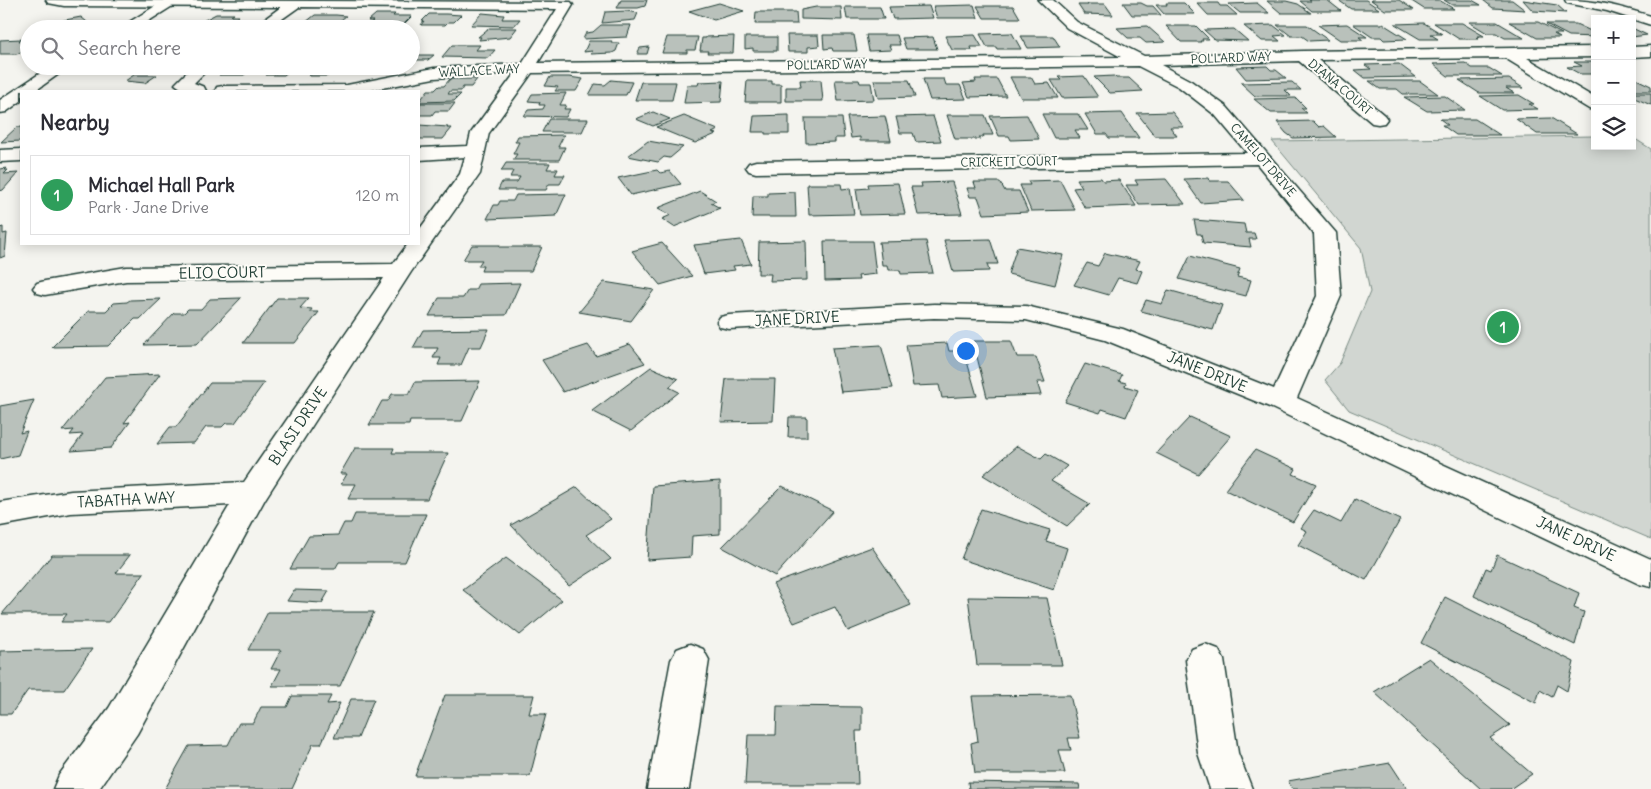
<!DOCTYPE html>
<meta charset="utf-8">
<style>
body{margin:0;font-family:Delius,sans-serif;background:#f7f7f7;color:#2b2b33}
.controls{position:absolute;right:15px;top:15px;display:grid;overflow:hidden;border-radius:0px;box-shadow:0 2px 12px #0003}
.controls button{width:45px;height:45px;display:grid;place-items:center;padding:0;border:0;border-bottom:1px solid #e1e1e2;background:#fff;color:#2b2b33;font:25px sans-serif}
.you{position:absolute;left:965px;top:350px;width:18px;height:18px;margin:-12px;border:4px solid #fff;border-radius:50%;background:#1a73e8;box-shadow:0 0 0 8px #1a73e833}
.badge{display:grid;place-items:center;width:32px;height:32px;border-radius:50%;background:#1f6fb2;color:#fff;font-size:16px;font-weight:700}
.pin{position:absolute;translate:-50% -50%;border:2px solid #fff;box-shadow:0 1px 5px #0006}
.list{margin:0;padding:0;list-style:none}
h2{display:flex;justify-content:space-between;align-items:center;height:65px;margin:0;padding:0 20px;font-size:21px}
h2 small{font-size:16px;font-weight:400;color:#7c7c81}
.list li{display:grid;grid-template-columns:32px 1fr auto;gap:15px;align-items:center;box-sizing:border-box;height:80px;margin:0 10px 10px;padding:0 10px;border:1px solid #e1e1e2;border-radius:0px}
.list b{display:block;font-size:19px;white-space:nowrap}
.list p{margin:0;font-size:16px;white-space:nowrap;color:#7c7c81}
.list em{font-size:16px;font-style:normal;color:#7c7c81}
.icon{flex:none;width:28px;height:28px;fill:none;stroke:currentColor;stroke-width:2;stroke-linecap:round;stroke-linejoin:round}
.map{position:relative;flex:none;width:1651px;height:789px;overflow:hidden}
.search{position:absolute;background:#fff;box-shadow:0 2px 12px #0003;left:20px;top:20px;width:400px;height:55px;display:flex;align-items:center;gap:12px;box-sizing:border-box;padding:0 18px;border-radius:28px;color:#7c7c81;font-size:19px}
.panel{position:absolute;background:#fff;box-shadow:0 2px 12px #0003;left:20px;top:90px;width:400px;height:155px;border-radius:0px}
.map>svg:first-child{display:block}
.green{fill:#d1d6d1;stroke:#788a82}
.building{fill:#b9c1bb;stroke:#1f3d34}
.lines{fill:none;stroke-linecap:round;stroke-linejoin:round}
.street-casing{stroke:#1f3d34;stroke-width:3}
.secondary-casing{stroke:#1f3d34;stroke-width:3}
.street{fill:#fdfcf7;fill-rule:evenodd}
.secondary{fill:#fdfcf7;fill-rule:evenodd}
.labels{text-anchor:middle;stroke-width:4;stroke-linejoin:round;paint-order:stroke}
.far-street-label{font-size:12px;fill:#1f3d34;stroke:#fdfcf7}
.street-label{font-size:15px;fill:#1f3d34;stroke:#fdfcf7}
</style>
<div class="map">
<svg width="1651" height="789" viewBox="0 0 1651 789">
<rect width="100%" height="100%" fill="#f4f4ef"/>
<filter id="ink" filterUnits="userSpaceOnUse"><feTurbulence type="fractalNoise" baseFrequency=".02" numOctaves="2"/><feDisplacementMap in="SourceGraphic" scale="10" xChannelSelector="R" yChannelSelector="G"/><feConvolveMatrix kernelMatrix="1 2 1 2 8 2 1 2 1" color-interpolation-filters="sRGB"/></filter>
<g filter="url(#ink)">
<path class="green" d="M1595 136V146H1632V137L1651 149V539L1349 410 1325 380 1340 363 1370 292 1361 248 1272 141Z"/>
<g class="building">
<path d="M621 0H647L645 6 638 8H617Z"/>
<path d="M1309 0H1327L1341 11H1312L1300 1H1311Z"/>
<path d="M1338 0H1366L1379 9H1351Z"/>
<path d="M1371 0H1399L1414 10H1385Z"/>
<path d="M1410 0H1439L1454 9H1424Z"/>
<path d="M1444 0H1472L1481 5H1452Z"/>
<path d="M1483 0H1512L1525 10 1493 8Z"/>
<path d="M1523 0 1557 5 1566 13 1533 11Z"/>
<path d="M1267 1H1286L1298 4 1311 13H1281Z"/>
<path d="M719 3 744 11 714 20 689 11Z"/>
<path d="M1123 3H1141L1147 6H1153L1161 15H1132Z"/>
<path d="M1166 3H1184L1195 14H1164L1156 5H1167Z"/>
<path d="M1197 3H1218L1220 6H1227L1237 15H1208Z"/>
<path d="M1257 3 1269 13H1240L1229 4Z"/>
<path d="M1087 4H1105L1113 15 1084 14 1078 5H1088Z"/>
<path d="M974 5 978 18H937L933 6Z"/>
<path d="M929 6 933 18 893 19 889 7Z"/>
<path d="M977 6H1013L1020 18H984Z"/>
<path d="M816 7H841L842 20 801 19V10Z"/>
<path d="M845 7H880L884 19H847Z"/>
<path d="M627 11 638 13 635 20 602 23 605 12Z"/>
<path d="M756 12H796L797 24H755Z"/>
<path d="M482 13 504 15 502 19H520L514 26 471 25Z"/>
<path d="M216 14H234L231 16H239L225 26H204L207 24H197Z"/>
<path d="M376 14H395L393 16H412L400 28 365 27 373 21H368Z"/>
<path d="M429 14H446L461 15 454 22H448L445 25H421L424 21H422Z"/>
<path d="M315 15H336L346 16 333 26H301Z"/>
<path d="M81 17 87 22 83 23 86 26 70 29H48L44 24Z"/>
<path d="M1469 22H1497L1524 38H1505L1496 33H1487Z"/>
<path d="M1509 22H1538L1562 34H1554L1560 38H1537Z"/>
<path d="M1424 23 1442 34H1430L1438 39H1420L1395 24Z"/>
<path d="M1434 23H1462L1484 36H1477L1480 37 1476 38 1478 39H1459Z"/>
<path d="M1347 24 1367 37H1359L1363 40H1340L1318 25Z"/>
<path d="M1353 24H1383L1407 39 1384 40 1381 37H1372Z"/>
<path d="M1546 24H1576L1595 33V37L1569 36Z"/>
<path d="M601 25H631L627 37 583 39 586 33 593 32Z"/>
<path d="M1273 25 1286 35 1274 36 1280 41H1262L1244 26Z"/>
<path d="M1277 25H1307L1328 40 1309 41 1302 36H1291Z"/>
<path d="M1147 26 1165 42 1146 43 1140 38H1128L1117 28Z"/>
<path d="M1166 26H1196L1209 39H1202L1203 41H1200L1201 42H1181Z"/>
<path d="M489 28H517L510 37 479 40 481 37H478Z"/>
<path d="M1632 28 1647 35 1632 37Z"/>
<path d="M1234 29 1248 41 1215 40 1204 30Z"/>
<path d="M1012 33 1021 49H997L996 47H987L980 34Z"/>
<path d="M787 35H818L819 46 808 47V52H788Z"/>
<path d="M823 35H854L857 51H833L832 48 824 49Z"/>
<path d="M866 35H897L900 45H889L891 50 869 51Z"/>
<path d="M975 35 982 47H971L972 50H952L945 36Z"/>
<path d="M734 36 733 53H707L708 51H700L702 38H706V37Z"/>
<path d="M1021 36H1053L1060 47 1028 48Z"/>
<path d="M667 37H698L695 50H687V53H662Z"/>
<path d="M745 37H777V51H753V48L745 49Z"/>
<path d="M933 37 937 49H906L902 38Z"/>
<path d="M21 39 19 41H29L27 43H29V47L17 54H0V40Z"/>
<path d="M589 41H612L611 43H619L616 51 612 53 591 54 592 51 584 52Z"/>
<path d="M452 45H480L476 50H495L488 58 442 57Z"/>
<path d="M649 47 647 54H637L640 48Z"/>
<path d="M414 55H434L428 60H411Z"/>
<path d="M1574 62H1595V74H1580L1567 67 1582 66Z"/>
<path d="M1465 63 1472 68H1489L1502 76H1448L1433 64Z"/>
<path d="M1399 64 1416 77 1365 78 1355 70 1371 69 1365 65Z"/>
<path d="M267 66 277 67H294L284 75H266L270 72H260Z"/>
<path d="M319 66H338L328 76H309Z"/>
<path d="M352 66H384L380 71H346Z"/>
<path d="M1267 66 1271 70H1276L1286 78 1246 79 1236 67Z"/>
<path d="M230 67H254L244 75H219Z"/>
<path d="M134 75H157L145 83 125 81Z"/>
<path d="M1084 76 1098 97 1062 98 1051 80H1061L1058 77Z"/>
<path d="M1114 76 1116 78H1129L1143 91 1110 93 1094 77Z"/>
<path d="M550 77H569L583 79 576 91H555L558 87 545 86Z"/>
<path d="M1010 77H1031L1035 84 1049 83 1058 98H1021Z"/>
<path d="M1632 77 1651 86V91H1632Z"/>
<path d="M450 79H477L471 87H463L461 91H450L448 94H461L454 101 419 102 428 90H435L439 86H444Z"/>
<path d="M923 79H944L946 85H960L966 99 930 100Z"/>
<path d="M975 79H997L1006 96 969 97 963 83 976 82Z"/>
<path d="M1509 79 1523 88H1506L1514 93H1479L1459 80Z"/>
<path d="M611 80 632 82 626 95H589L595 84 605 85Z"/>
<path d="M800 80H821L823 101H786V87H801Z"/>
<path d="M835 80H859L860 83H871L874 100 838 101Z"/>
<path d="M874 80H909L915 97 878 98Z"/>
<path d="M723 81 721 102 684 103 687 85H698L699 82Z"/>
<path d="M747 81H772V84H781V102H745Z"/>
<path d="M1369 81H1420L1438 94H1403L1397 89H1380Z"/>
<path d="M641 82H676L672 100H635Z"/>
<path d="M1292 82 1301 90H1285L1291 96H1255L1241 83Z"/>
<path d="M566 93 560 105H566L564 109H570L566 117 524 116 528 110 543 109 545 105H539L540 102 528 101 532 94Z"/>
<path d="M1632 93H1651V105L1632 97Z"/>
<path d="M1519 95 1534 104H1529L1538 109 1502 110 1480 96Z"/>
<path d="M1445 96 1465 110 1427 111 1404 97Z"/>
<path d="M1296 98 1306 108H1301L1307 113H1271L1254 99Z"/>
<path d="M420 103H455L449 111H435L432 115H419Z"/>
<path d="M653 112 670 119 653 126 636 119Z"/>
<path d="M1172 112 1184 127H1170L1177 136H1155L1137 113Z"/>
<path d="M1122 113 1139 138H1109L1106 134H1097L1085 114Z"/>
<path d="M1042 114H1078L1088 130H1075L1080 138H1054Z"/>
<path d="M789 115V134H765V132H752L754 116Z"/>
<path d="M947 115H985L993 135H983L984 137H980V139H955Z"/>
<path d="M1027 115 1039 139 1011 140 1009 136H999L990 116Z"/>
<path d="M684 116 718 130 712 133 716 134 695 143 656 127Z"/>
<path d="M885 116 891 141H860V137L851 138 847 117Z"/>
<path d="M933 116 941 141 916 142 913 133H900L896 117Z"/>
<path d="M805 118H842L844 138H835V142L806 143Z"/>
<path d="M1551 118 1577 134H1537L1516 119Z"/>
<path d="M549 119H588L582 132H542Z"/>
<path d="M1440 119H1475L1500 135H1456L1442 125H1448Z"/>
<path d="M1313 121 1319 127 1324 126 1336 137 1293 138 1286 133 1277 122Z"/>
<path d="M419 125 448 127 447 128H452L443 139H419Z"/>
<path d="M17 127H21V141L1 142Z"/>
<path d="M564 135 558 147H565L559 160H513L517 154H513L519 142H515L518 136Z"/>
<path d="M648 141 683 147 670 158 664 157 658 162 628 156Z"/>
<path d="M506 163H550L547 169H558L555 175H565L560 184H549L546 190H498L502 182H517L520 177H510L513 171H501Z"/>
<path d="M7 168 5 170H8L4 174 18 173 3 190 0 191V169Z"/>
<path d="M657 170 660 173 670 171 681 184 631 195 618 178Z"/>
<path d="M1101 178 1103 181 1119 180 1136 206 1085 208 1073 188 1082 187 1077 179Z"/>
<path d="M1209 178 1210 181H1228L1244 200 1201 203 1184 179Z"/>
<path d="M1166 179 1185 204 1139 205 1126 185H1138L1135 180Z"/>
<path d="M1060 180 1075 210 1031 211 1020 185H1030L1028 181Z"/>
<path d="M952 182 962 214 918 215 911 187H922L921 183Z"/>
<path d="M974 182H1000L1005 191H1019L1028 212 984 214 978 197H970L967 188H976Z"/>
<path d="M898 183 905 214 860 215 856 189 869 188 868 184Z"/>
<path d="M807 184H841L842 189 850 188 854 214 809 215Z"/>
<path d="M700 191 716 201 711 203 720 208 674 227 662 219 671 215 658 208Z"/>
<path d="M795 192 796 217H752L753 196H768V193Z"/>
<path d="M566 194 556 216 487 219 494 205H498L500 201H513L516 195Z"/>
<path d="M1194 220 1244 224 1246 233H1254L1256 239H1249L1251 247 1203 243 1201 234H1197Z"/>
<path d="M3 227V234L7 233 5 256 0 258V228Z"/>
<path d="M990 239 998 264H987L989 271 953 272 944 240Z"/>
<path d="M741 240 751 264 733 266 735 270 704 274 694 245Z"/>
<path d="M806 241 807 280 770 281 771 274H758L759 242Z"/>
<path d="M824 241H872L876 274 858 276 859 280 825 281Z"/>
<path d="M926 241 933 273 901 274 900 270H888L887 265H882L879 242Z"/>
<path d="M662 243 692 276 660 285 632 251Z"/>
<path d="M472 245H500L499 247H542L531 271H481L483 266H478L482 260H463Z"/>
<path d="M1017 247 1063 255 1055 285 1008 274Z"/>
<path d="M1105 253 1140 261 1136 269 1142 271 1137 283 1118 278 1109 295 1074 285 1087 263 1098 266Z"/>
<path d="M1190 256 1240 269 1237 277 1251 280 1246 296 1179 279Z"/>
<path d="M604 282 654 290 631 321 579 312Z"/>
<path d="M520 283 506 315 429 316 439 298H463L468 290H475L478 284Z"/>
<path d="M1168 290 1222 305 1213 330 1141 311 1146 300 1162 304Z"/>
<path d="M241 298 197 344 144 345 174 313H184L188 309H201L210 299Z"/>
<path d="M277 298H309L300 308 312 309 310 312H319L295 343H243Z"/>
<path d="M161 299 140 319H135L108 346 52 347 88 311H106L114 303 127 302 130 300Z"/>
<path d="M489 329 481 347H469L461 365H438L441 358H433L438 348H413L423 330Z"/>
<path d="M973 341H1011L1017 357H1036L1045 382H1037L1041 395 987 397Z"/>
<path d="M947 343 949 351H964L977 396 942 398 939 385 913 386 906 345Z"/>
<path d="M630 344 645 363 563 392 542 360 588 345 596 356Z"/>
<path d="M881 345 893 388 841 392 832 348Z"/>
<path d="M1085 364 1122 375 1119 381 1126 383 1125 386 1138 390 1126 417 1102 409 1100 413 1065 402Z"/>
<path d="M651 367 678 379 669 387 679 392 631 431 592 411Z"/>
<path d="M160 374 124 423 130 422 111 448 71 451 83 434 70 435 74 430 62 431 105 377Z"/>
<path d="M726 379H775L773 421 721 422Z"/>
<path d="M480 381 462 421H410L409 425H369L382 401H388L392 394H409L415 382Z"/>
<path d="M210 383H264L235 423H226L222 427H206L194 443 157 444 170 427H176Z"/>
<path d="M34 400 20 433 27 431 18 455 0 459V406Z"/>
<path d="M789 417H807V437H788Z"/>
<path d="M1190 417 1231 436 1198 474 1156 453Z"/>
<path d="M1017 446 1041 459 1046 454 1067 466 1051 481 1090 504 1067 526 983 475Z"/>
<path d="M355 448H394L392 453H448L427 499H348L356 484H341L347 474H340Z"/>
<path d="M1255 450 1296 469 1293 474 1316 484 1293 522 1225 490Z"/>
<path d="M720 481V534L692 536 691 557 647 560 653 486Z"/>
<path d="M782 486 833 511 775 576 722 547Z"/>
<path d="M577 487 611 519 586 535 611 559 569 586 511 525Z"/>
<path d="M1355 499 1400 520 1366 580 1298 545 1307 531 1301 528 1314 510 1341 523Z"/>
<path d="M981 509 1050 530 1046 541 1067 548 1054 590 961 559Z"/>
<path d="M355 514H426L405 562H339L335 569H290L309 536 338 535 344 523H351Z"/>
<path d="M872 547 911 605 848 631 835 607 794 623 773 584Z"/>
<path d="M52 555H130L116 573H144L109 622H61L67 614H2Z"/>
<path d="M1497 555 1579 593 1574 608 1584 612 1575 645 1474 596 1486 568 1491 570Z"/>
<path d="M506 558 562 600 520 635 463 590Z"/>
<path d="M294 590 329 591 322 603 287 601Z"/>
<path d="M968 597 1047 598 1062 665H977Z"/>
<path d="M1445 597 1574 662 1567 691 1557 685 1552 697 1540 690 1536 703 1421 643Z"/>
<path d="M268 612H374L340 686H272L281 669H271L281 650H248Z"/>
<path d="M92 649 64 690H28L11 714H0V651Z"/>
<path d="M1429 658 1510 725 1490 738 1532 774 1510 789H1481L1374 692Z"/>
<path d="M445 695H534L529 714H546L530 776H415Z"/>
<path d="M1070 695 1080 738H1068L1071 750H1059L1065 773H975L971 743 978 741 972 696Z"/>
<path d="M292 696H331L327 704 340 703 321 744H313L292 789H165L189 746 228 745 239 723H253L261 707H287Z"/>
<path d="M351 699H374L358 738H334Z"/>
<path d="M777 706 862 707V731H856L858 784H745L748 735H776Z"/>
<path d="M1390 763 1407 789H1293L1288 781Z"/>
<path d="M968 782 1079 784 1080 789H969Z"/>
</g>
<g class="lines">
<g class="street-casing">
<g id="street">
<path d="M46 0 571 2 573 5 538 63 1121 57 1067 28 1038 0H1053L1077 22 1144 56 1303 51 1595 47V57L1527 58 1595 98V110L1589 109 1505 58 1318 60 1384 115 1387 119 1384 123 1378 124 1372 123 1299 61 1161 65 1191 81 1227 107 1336 233 1341 296 1297 398 1651 559V587L1639 584 1272 408 1105 340 1026 320 934 318 729 329 720 327 717 322 720 317 729 315 934 304 1026 306 1123 329 1274 389 1317 296 1314 234 1257 164 756 173 749 171 746 167 749 163 756 161 1247 153 1215 115 1179 87 1138 66 532 73 489 133 480 174 411 272 265 499 137 734 99 789H53L59 775 109 708 230 505 71 513 0 526V502L71 491 244 482 384 278 126 281 45 295 37 293 33 288 37 283 45 281 126 267 393 264 408 244H419V230L460 174 465 157 419 160V148L468 146 471 133 515 73 434 78 366 91H215L217 87 223 86 347 85 434 68 522 64 557 9 299 7 268 29H251L281 7 64 6 48 3Z"/>
<path d="M1565 0C1597 0 1621 7 1651 16V25L1607 11 1567 3Z"/>
<path d="M1651 46V56L1632 57V47Z"/>
<path d="M193 66H211L194 83 204 87 206 91H185L175 84Z"/>
<path d="M21 149V161L0 162V150Z"/>
<path d="M690 644 703 649 709 660 689 789H647L671 660 677 649Z"/>
<path d="M1205 644 1218 649 1224 660 1238 753 1252 789H1210L1198 753 1186 660 1192 649Z"/>
</g>
</g>
<g class="secondary-casing">
<g id="secondary">
<path d="M165 0H182L136 29H118Z"/>
<path d="M51 66H70L35 91H21V101L6 112 0 113V100Z"/>
</g>
</g>
<use href="#street" class="street"/>
<use href="#secondary" class="secondary"/>
</g>
</g>
<g class="labels">
<g class="far-street-label">
<text transform="translate(1231 58) rotate(-2)" y="4">POLLARD WAY</text>
<text transform="translate(827 65) rotate(-1)" y="4">POLLARD WAY</text>
<text transform="translate(479 71) rotate(-3)" y="4">WALLACE WAY</text>
<text transform="translate(1340 87) rotate(40)" y="4">DIANA COURT</text>
<text transform="translate(1263 160) rotate(49)" y="4">CAMELOT DRIVE</text>
<text transform="translate(1009 162) rotate(-1)" y="4">CRICKETT COURT</text>
</g>
<g class="street-label">
<text transform="translate(222 273) rotate(-1)" y="5">ELIO COURT</text>
<text transform="translate(797 319) rotate(-3)" y="5">JANE DRIVE</text>
<text transform="translate(1207 372) rotate(22)" y="5">JANE DRIVE</text>
<text transform="translate(298 426) rotate(-56)" y="5">BLASI DRIVE</text>
<text transform="translate(126 500) rotate(-3)" y="5">TABATHA WAY</text>
<text transform="translate(1576 539) rotate(25)" y="5">JANE DRIVE</text>
</g>
</g>
</svg>
<div class="controls">
<button>+</button>
<button>−</button>
<button><svg class="icon" aria-label="layers" viewBox="0 0 24 24"><path d="M12 4l9 5-9 5-9-5zM3 14l9 5 9-5"/></svg></button>
</div>
<div class="you"></div>
<div class="pin badge" style="left:1503px;top:327px;background:#2e9e5b">1</div>
<div class="search"><svg class="icon" aria-label="search" viewBox="0 0 24 24"><circle cx="10" cy="10" r="6"/><path d="M15 15l6 6"/></svg>Search here</div>
<section class="panel">
<h2>Nearby<small></small></h2>
<ul class="list">
<li><span class="badge" style="background:#2e9e5b">1</span><div><b>Michael Hall Park</b><p>Park · Jane Drive</p></div><em>120 m</em></li>
</ul>
</section>
</div>
